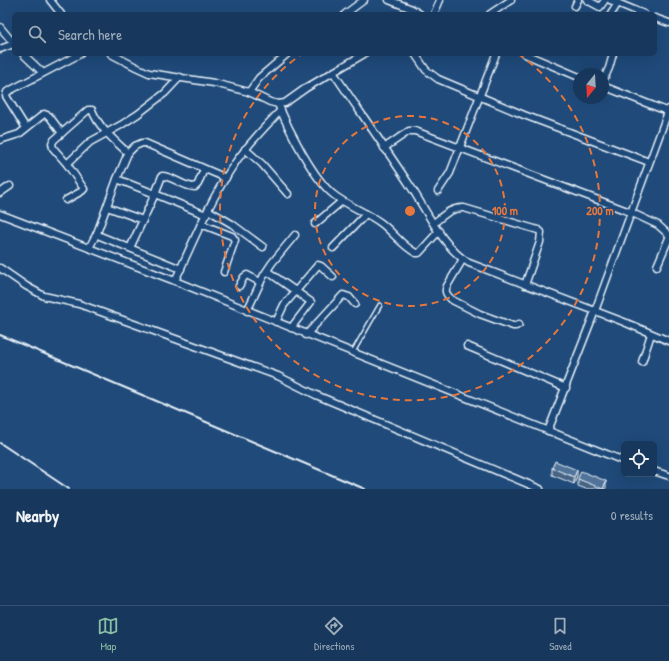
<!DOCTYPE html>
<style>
body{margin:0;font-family:"Patrick Hand",sans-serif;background:#203f62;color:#f1f3f6}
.controls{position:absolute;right:12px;bottom:12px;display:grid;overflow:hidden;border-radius:6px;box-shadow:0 4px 16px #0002}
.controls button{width:36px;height:36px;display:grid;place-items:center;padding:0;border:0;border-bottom:1px solid #365272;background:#17385c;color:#f1f3f6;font:20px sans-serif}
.compass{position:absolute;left:573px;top:68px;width:36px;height:36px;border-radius:50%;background:#17385c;box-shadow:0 4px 16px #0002;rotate:198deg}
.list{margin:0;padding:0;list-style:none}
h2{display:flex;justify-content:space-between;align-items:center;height:52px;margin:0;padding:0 16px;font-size:17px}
h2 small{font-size:13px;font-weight:400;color:#9eacbb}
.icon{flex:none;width:22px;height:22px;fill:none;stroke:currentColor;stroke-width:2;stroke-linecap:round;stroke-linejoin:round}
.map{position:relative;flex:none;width:669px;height:489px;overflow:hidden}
.search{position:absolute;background:#17385c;box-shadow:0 4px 16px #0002;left:12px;right:12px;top:12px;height:44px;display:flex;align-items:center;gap:10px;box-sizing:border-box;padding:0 14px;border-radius:6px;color:#9eacbb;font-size:15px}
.sheet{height:116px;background:#17385c}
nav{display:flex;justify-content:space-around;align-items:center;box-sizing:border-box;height:56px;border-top:1px solid #365272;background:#17385c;font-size:11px;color:#9eacbb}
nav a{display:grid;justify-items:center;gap:2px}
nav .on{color:#8abfa5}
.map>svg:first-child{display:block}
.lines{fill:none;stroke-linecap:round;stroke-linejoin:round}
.service-casing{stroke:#e8f1f8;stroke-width:6}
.minor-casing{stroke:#e8f1f8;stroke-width:9}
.service{stroke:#1f4a7a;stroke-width:3}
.minor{stroke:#1f4a7a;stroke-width:6}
.rail{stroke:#e8f1f8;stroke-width:2}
.wall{fill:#466384;stroke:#e8f1f8}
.shaded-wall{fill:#39506b;stroke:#e8f1f8}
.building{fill:#517399;stroke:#e8f1f8}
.ring{fill:none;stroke:#e8773b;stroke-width:2;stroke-dasharray:7 5}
.centre{fill:#e8773b;stroke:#1f4a7a;stroke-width:2}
.ring-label{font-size:12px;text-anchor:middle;font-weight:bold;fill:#e8773b;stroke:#1f4a7a;stroke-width:3;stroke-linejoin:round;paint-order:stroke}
</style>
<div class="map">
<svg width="669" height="489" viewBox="0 0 669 489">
<rect width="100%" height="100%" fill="#1f4a7a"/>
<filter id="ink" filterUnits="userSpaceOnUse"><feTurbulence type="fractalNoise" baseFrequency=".025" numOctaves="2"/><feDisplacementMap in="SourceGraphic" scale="8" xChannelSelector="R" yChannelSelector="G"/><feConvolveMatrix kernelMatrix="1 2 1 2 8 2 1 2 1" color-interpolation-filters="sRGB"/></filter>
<g filter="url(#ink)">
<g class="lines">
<g class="service-casing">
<path id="service" d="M353 352 380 305"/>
</g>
<g class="minor-casing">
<g id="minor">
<path d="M50 0 61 14"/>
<path d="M389 0 412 9 420 14"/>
<path d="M587 0 600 7 605 0"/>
<path d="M610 0 644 14"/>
<path d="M575 6 578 0"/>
<path d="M345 14 364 0"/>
<path d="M434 14 440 0"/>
<path d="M490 14 511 0"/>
<path d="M611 14 618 3"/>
<path d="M655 18 669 23"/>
<path d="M0 27 14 44"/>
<path d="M0 49 14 44"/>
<path d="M23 54 43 73"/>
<path d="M111 54 136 67 149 73 214 83 249 92 270 102 278 104 285 103 306 88 364 54"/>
<path d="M415 54 426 70 438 79 524 115 649 162"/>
<path d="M525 54 579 77"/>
<path d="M333 72C358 109 384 146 409 184 426 209 442 247 469 263L624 322 669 341"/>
<path d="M603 81 609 68 613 54"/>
<path d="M603 86 669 112"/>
<path d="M249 92 259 78 287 54"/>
<path d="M278 104C288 128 313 179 334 195 348 206 366 212 381 223 393 232 402 246 416 253H419L439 231"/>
<path d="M26 128 6 96 7 92 80 54"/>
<path d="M0 140 19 134 44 114 49 116 62 133"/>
<path d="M384 148 409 131H415L630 212 658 225 669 235"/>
<path d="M245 149 262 164 288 194"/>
<path d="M67 164 53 148 52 143 54 140 88 110H92C99 128 114 140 128 153"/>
<path d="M117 179 155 194 162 176C173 176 183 187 195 187L198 184 204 169"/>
<path d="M438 191 450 173 496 54"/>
<path d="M0 193 10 186"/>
<path d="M66 200 82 191 84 189 67 164 90 142 121 125 138 114 165 93 180 77"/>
<path d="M107 207 143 220"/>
<path d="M208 210 232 224 263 247"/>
<path d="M0 214 175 281 624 461"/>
<path d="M434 223C443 216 451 207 464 208L538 230 541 232 540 242 525 285"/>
<path d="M201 224 232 236 235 240 224 272"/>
<path d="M315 224 342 201"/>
<path d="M89 248 97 233"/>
<path d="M130 248 155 194 206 215"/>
<path d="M333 248 366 214"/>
<path d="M463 259 447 286C444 292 447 295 452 300L480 314 513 326H516L519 324"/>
<path d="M657 266 669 238"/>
<path d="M0 268 26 286 44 296 79 304 278 376 316 395 540 489"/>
<path d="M181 269 100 236 97 233 117 179 128 153 135 146 142 143H145L226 178"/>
<path d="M267 271 311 302 291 328"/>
<path d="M175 281C193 242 209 202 233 166 246 146 264 128 281 110"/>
<path d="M239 286 244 277 247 275 260 282"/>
<path d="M247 311 264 275 272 263 295 235"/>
<path d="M276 322 284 305 318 265 321 266 333 277"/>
<path d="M306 335 343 295 349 297 355 304"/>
<path d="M467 346 566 388"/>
<path d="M642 362 651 334"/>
<path d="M548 431 595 311 669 109"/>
<path d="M654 471 669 476"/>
</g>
</g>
<use href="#service" class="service"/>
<use href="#minor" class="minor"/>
<g class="rail">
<path d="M0 335 365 489"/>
<path d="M0 443 69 489"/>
</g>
</g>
<g class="wall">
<path d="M552 468 577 476 574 484 552 475Z"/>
<path d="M578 479 606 488 605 489H586L578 486Z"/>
</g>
<g class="shaded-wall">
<path d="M577 470V476L574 484V477Z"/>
<path d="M606 481V488L605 489H603Z"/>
</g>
<g class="building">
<path d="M555 461 577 470 574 477 552 468Z"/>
<path d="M581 471 606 481 603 489 578 479Z"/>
</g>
</g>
<g class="ring">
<circle cx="410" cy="211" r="95"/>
<path d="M518 54A190 190 0 1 1 302 54"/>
</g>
<circle cx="410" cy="211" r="6" class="centre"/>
<g class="ring-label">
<text x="505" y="215">100 m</text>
<text x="600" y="215">200 m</text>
</g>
</svg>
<div class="controls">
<button><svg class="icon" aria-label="locate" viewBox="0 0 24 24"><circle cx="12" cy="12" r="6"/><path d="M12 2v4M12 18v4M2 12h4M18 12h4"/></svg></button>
</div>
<svg class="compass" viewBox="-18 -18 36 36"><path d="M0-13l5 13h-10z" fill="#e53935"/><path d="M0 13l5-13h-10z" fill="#9eacbb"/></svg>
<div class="search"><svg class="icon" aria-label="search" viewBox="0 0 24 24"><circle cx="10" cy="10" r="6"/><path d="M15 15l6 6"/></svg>Search here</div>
</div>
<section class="sheet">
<h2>Nearby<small>0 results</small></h2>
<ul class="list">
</ul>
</section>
<nav>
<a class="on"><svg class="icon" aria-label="map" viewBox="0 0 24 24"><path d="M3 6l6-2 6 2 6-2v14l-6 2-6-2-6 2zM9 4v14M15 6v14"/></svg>Map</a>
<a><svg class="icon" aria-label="directions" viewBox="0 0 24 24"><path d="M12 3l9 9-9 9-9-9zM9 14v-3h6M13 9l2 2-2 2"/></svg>Directions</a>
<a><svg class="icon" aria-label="saved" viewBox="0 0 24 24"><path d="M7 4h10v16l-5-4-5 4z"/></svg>Saved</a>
</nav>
